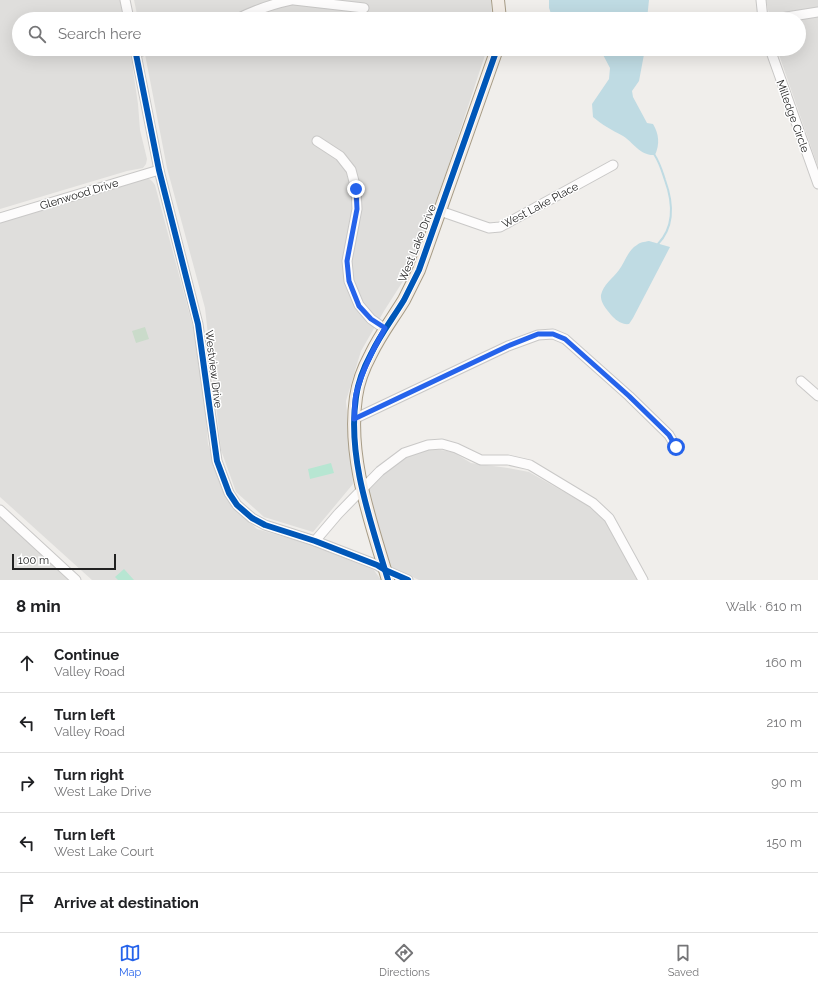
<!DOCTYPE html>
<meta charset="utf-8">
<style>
body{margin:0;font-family:Raleway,sans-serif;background:#f6f6f6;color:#202124}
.scale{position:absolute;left:12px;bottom:10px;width:104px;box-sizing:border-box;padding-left:4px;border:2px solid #222;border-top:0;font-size:11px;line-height:14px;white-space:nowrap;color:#222;-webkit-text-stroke:3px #fff;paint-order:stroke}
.stop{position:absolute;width:12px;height:12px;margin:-9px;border:3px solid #2563eb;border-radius:50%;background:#fff}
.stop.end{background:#2563eb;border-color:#fff;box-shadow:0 1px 4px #0008}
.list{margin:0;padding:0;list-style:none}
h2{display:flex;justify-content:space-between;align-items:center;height:52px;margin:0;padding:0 16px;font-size:17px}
h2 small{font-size:13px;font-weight:400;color:#757577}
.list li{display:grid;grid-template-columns:26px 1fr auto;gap:12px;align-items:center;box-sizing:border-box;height:60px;padding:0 16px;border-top:1px solid #e0e0e0}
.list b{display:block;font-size:15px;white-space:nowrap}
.list p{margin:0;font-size:13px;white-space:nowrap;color:#757577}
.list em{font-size:13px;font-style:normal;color:#757577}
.icon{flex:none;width:22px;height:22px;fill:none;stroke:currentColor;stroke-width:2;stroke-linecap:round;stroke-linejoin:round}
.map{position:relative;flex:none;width:818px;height:580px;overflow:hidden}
.search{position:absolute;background:#fff;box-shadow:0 4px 16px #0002;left:12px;right:12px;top:12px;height:44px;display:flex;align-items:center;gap:10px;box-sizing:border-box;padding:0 14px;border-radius:22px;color:#757577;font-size:15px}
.sheet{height:352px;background:#fff}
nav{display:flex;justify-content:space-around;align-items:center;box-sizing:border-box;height:56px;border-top:1px solid #e0e0e0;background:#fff;font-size:11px;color:#757577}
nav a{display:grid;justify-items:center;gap:2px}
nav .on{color:#2563eb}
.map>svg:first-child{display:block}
.residential{fill:#dfdedc}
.cemetery{fill:#cadbca}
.pitch{fill:#b7e6d2}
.water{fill:#bfdbe3}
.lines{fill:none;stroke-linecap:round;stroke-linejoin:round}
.stream{stroke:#bfdbe3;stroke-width:2}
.minor-casing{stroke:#c9c8c7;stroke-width:11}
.major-casing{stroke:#a79c86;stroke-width:14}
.minor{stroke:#fdfcfc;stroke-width:9}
.major{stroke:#f3ede7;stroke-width:12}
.cycleway-casing{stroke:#fff;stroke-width:8}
.cycleway{stroke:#0057b8;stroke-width:6}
.route{stroke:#2563eb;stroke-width:5}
.labels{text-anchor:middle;stroke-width:3;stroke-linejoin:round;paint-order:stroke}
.street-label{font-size:11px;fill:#222;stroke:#fff}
</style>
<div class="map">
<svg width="818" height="580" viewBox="0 0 818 580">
<rect width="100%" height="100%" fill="#f0eeeb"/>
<g class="residential">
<path d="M0 0H122L125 19H19V49H130L138 104 140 130 147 159 146 164 143 168 127 171 0 209Z"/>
<path d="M134 0H491L492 19H138Z"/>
<path d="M766 0H818V167L777 49H799V19H770Z"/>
<path d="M144 49H487L446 173 412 267 384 311 361 351 346 401 353 484 313 532 264 517 236 492 221 450 205 308 167 168Z"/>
<path d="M148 178 152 181 155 185 197 342 198 363 204 393 208 444 225 494 238 512 257 529 309 544 374 570 381 580H92L0 497V220Z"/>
<path d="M428 448 453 452 471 463 508 468 529 472 587 505 607 522 637 580H419L391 567 364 486 405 456Z"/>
<path d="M0 515 71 580H0Z"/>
</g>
<path class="cemetery" d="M145 327 149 339 136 343 132 331Z"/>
<g class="pitch">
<path d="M331 463 334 473 310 479 308 469Z"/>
<path d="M124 569 134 580H118L115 577Z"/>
</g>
<g class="water">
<path d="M549 0H649L647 19H553L549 8Z"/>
<path d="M600 49H645L639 81 632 91 633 97 647 123 653 124C659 134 660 144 655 155 640 156 634 143 623 136 612 130 602 125 593 117L592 104 609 79 610 68Z"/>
<path d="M649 241 670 247 633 318 629 324C623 325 617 321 613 317 608 311 600 303 601 295 603 285 613 278 619 270 625 262 628 250 637 245 640 242 644 242 649 241Z"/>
</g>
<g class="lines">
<path class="stream" d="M654 154C660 163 662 171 665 180 673 202 675 226 658 244"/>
<g class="minor-casing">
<g id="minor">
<path d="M125 0 129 19"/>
<path d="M294 0 364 8"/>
<path d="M761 0 763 19"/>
<path d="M237 19C255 10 272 4 291 0"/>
<path d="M774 19 818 12"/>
<path d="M135 49 159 170 198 324 217 461 229 493 237 505 252 518 265 525 315 541 377 565 385 570 408 580"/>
<path d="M770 49 818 184"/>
<path d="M136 53 147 49"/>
<path d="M317 141 340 156 351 170 356 189 357 209 347 261 349 281 359 305 371 319 385 329"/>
<path d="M440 211 489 228 500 227 511 221 613 165"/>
<path d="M0 218 159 170"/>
<path d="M801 381 818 396"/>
<path d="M354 419 508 346 538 335 553 334 565 339 629 396 669 435 676 447"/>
<path d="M0 510 76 580"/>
<path d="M315 541 338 514 380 471 404 453 428 445 442 444 456 448 481 460H508L530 465 593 503 609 518 643 580"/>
</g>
</g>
<g class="major-casing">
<g id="major">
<path d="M498 0 500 19"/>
<path d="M388 580C371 522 347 458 356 397 358 382 364 367 371 354 380 335 393 318 404 300 409 290 414 280 419 270L497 49"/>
</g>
</g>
<use href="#minor" class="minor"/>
<use href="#major" class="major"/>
<g class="cycleway-casing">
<g id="cycleway">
<path d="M135 49 159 170 198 324 217 461 229 493 237 505 252 518 265 525 315 541 377 565 385 570 408 580"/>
<path d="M388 580C371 522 347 458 356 397 358 382 364 367 371 354 380 335 393 318 404 300 409 290 414 280 419 270L497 49"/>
</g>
</g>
<use href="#cycleway" class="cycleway"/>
</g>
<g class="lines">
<path class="route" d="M356 189 357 209 347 261 349 281 359 306 371 319 385 328C373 350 362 371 356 394 354 402 355 411 354 419L508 346 538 334H553L565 339 629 396 669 435 676 447"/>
</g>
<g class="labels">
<g class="street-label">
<text transform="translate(793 116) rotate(70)" y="4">Milledge Circle</text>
<text transform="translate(79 194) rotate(-17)" y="4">Glenwood Drive</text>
<text transform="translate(540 205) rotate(-28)" y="4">West Lake Place</text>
<text transform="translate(417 243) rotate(-68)" y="4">West Lake Drive</text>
<text transform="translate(214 369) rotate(83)" y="4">Westview Drive</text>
</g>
</g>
</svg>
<div class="scale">100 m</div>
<div class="stop" style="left:676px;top:447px"></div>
<div class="stop end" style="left:356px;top:189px"></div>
<div class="search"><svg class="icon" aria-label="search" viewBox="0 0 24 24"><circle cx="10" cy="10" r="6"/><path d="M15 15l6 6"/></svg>Search here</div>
</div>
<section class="sheet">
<h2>8 min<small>Walk · 610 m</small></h2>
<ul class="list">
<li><svg class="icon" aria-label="ahead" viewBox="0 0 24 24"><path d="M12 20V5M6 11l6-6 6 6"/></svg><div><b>Continue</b><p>Valley Road</p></div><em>160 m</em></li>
<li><svg class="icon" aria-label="left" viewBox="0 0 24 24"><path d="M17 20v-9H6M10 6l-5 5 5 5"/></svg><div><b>Turn left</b><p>Valley Road</p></div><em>210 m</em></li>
<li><svg class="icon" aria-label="right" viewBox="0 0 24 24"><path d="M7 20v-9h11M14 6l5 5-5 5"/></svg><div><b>Turn right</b><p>West Lake Drive</p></div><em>90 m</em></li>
<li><svg class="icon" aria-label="left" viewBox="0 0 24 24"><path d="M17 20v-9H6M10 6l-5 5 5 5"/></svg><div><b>Turn left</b><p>West Lake Court</p></div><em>150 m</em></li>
<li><svg class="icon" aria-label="arrive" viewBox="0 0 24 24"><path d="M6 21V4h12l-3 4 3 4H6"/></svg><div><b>Arrive at destination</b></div></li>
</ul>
</section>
<nav>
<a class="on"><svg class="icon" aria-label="map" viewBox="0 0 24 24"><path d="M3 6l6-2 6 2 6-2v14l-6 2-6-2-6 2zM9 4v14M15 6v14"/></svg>Map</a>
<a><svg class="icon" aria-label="directions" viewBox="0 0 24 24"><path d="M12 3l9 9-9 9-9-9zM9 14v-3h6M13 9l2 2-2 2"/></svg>Directions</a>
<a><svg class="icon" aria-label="saved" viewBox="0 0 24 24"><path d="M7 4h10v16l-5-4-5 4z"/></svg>Saved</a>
</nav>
